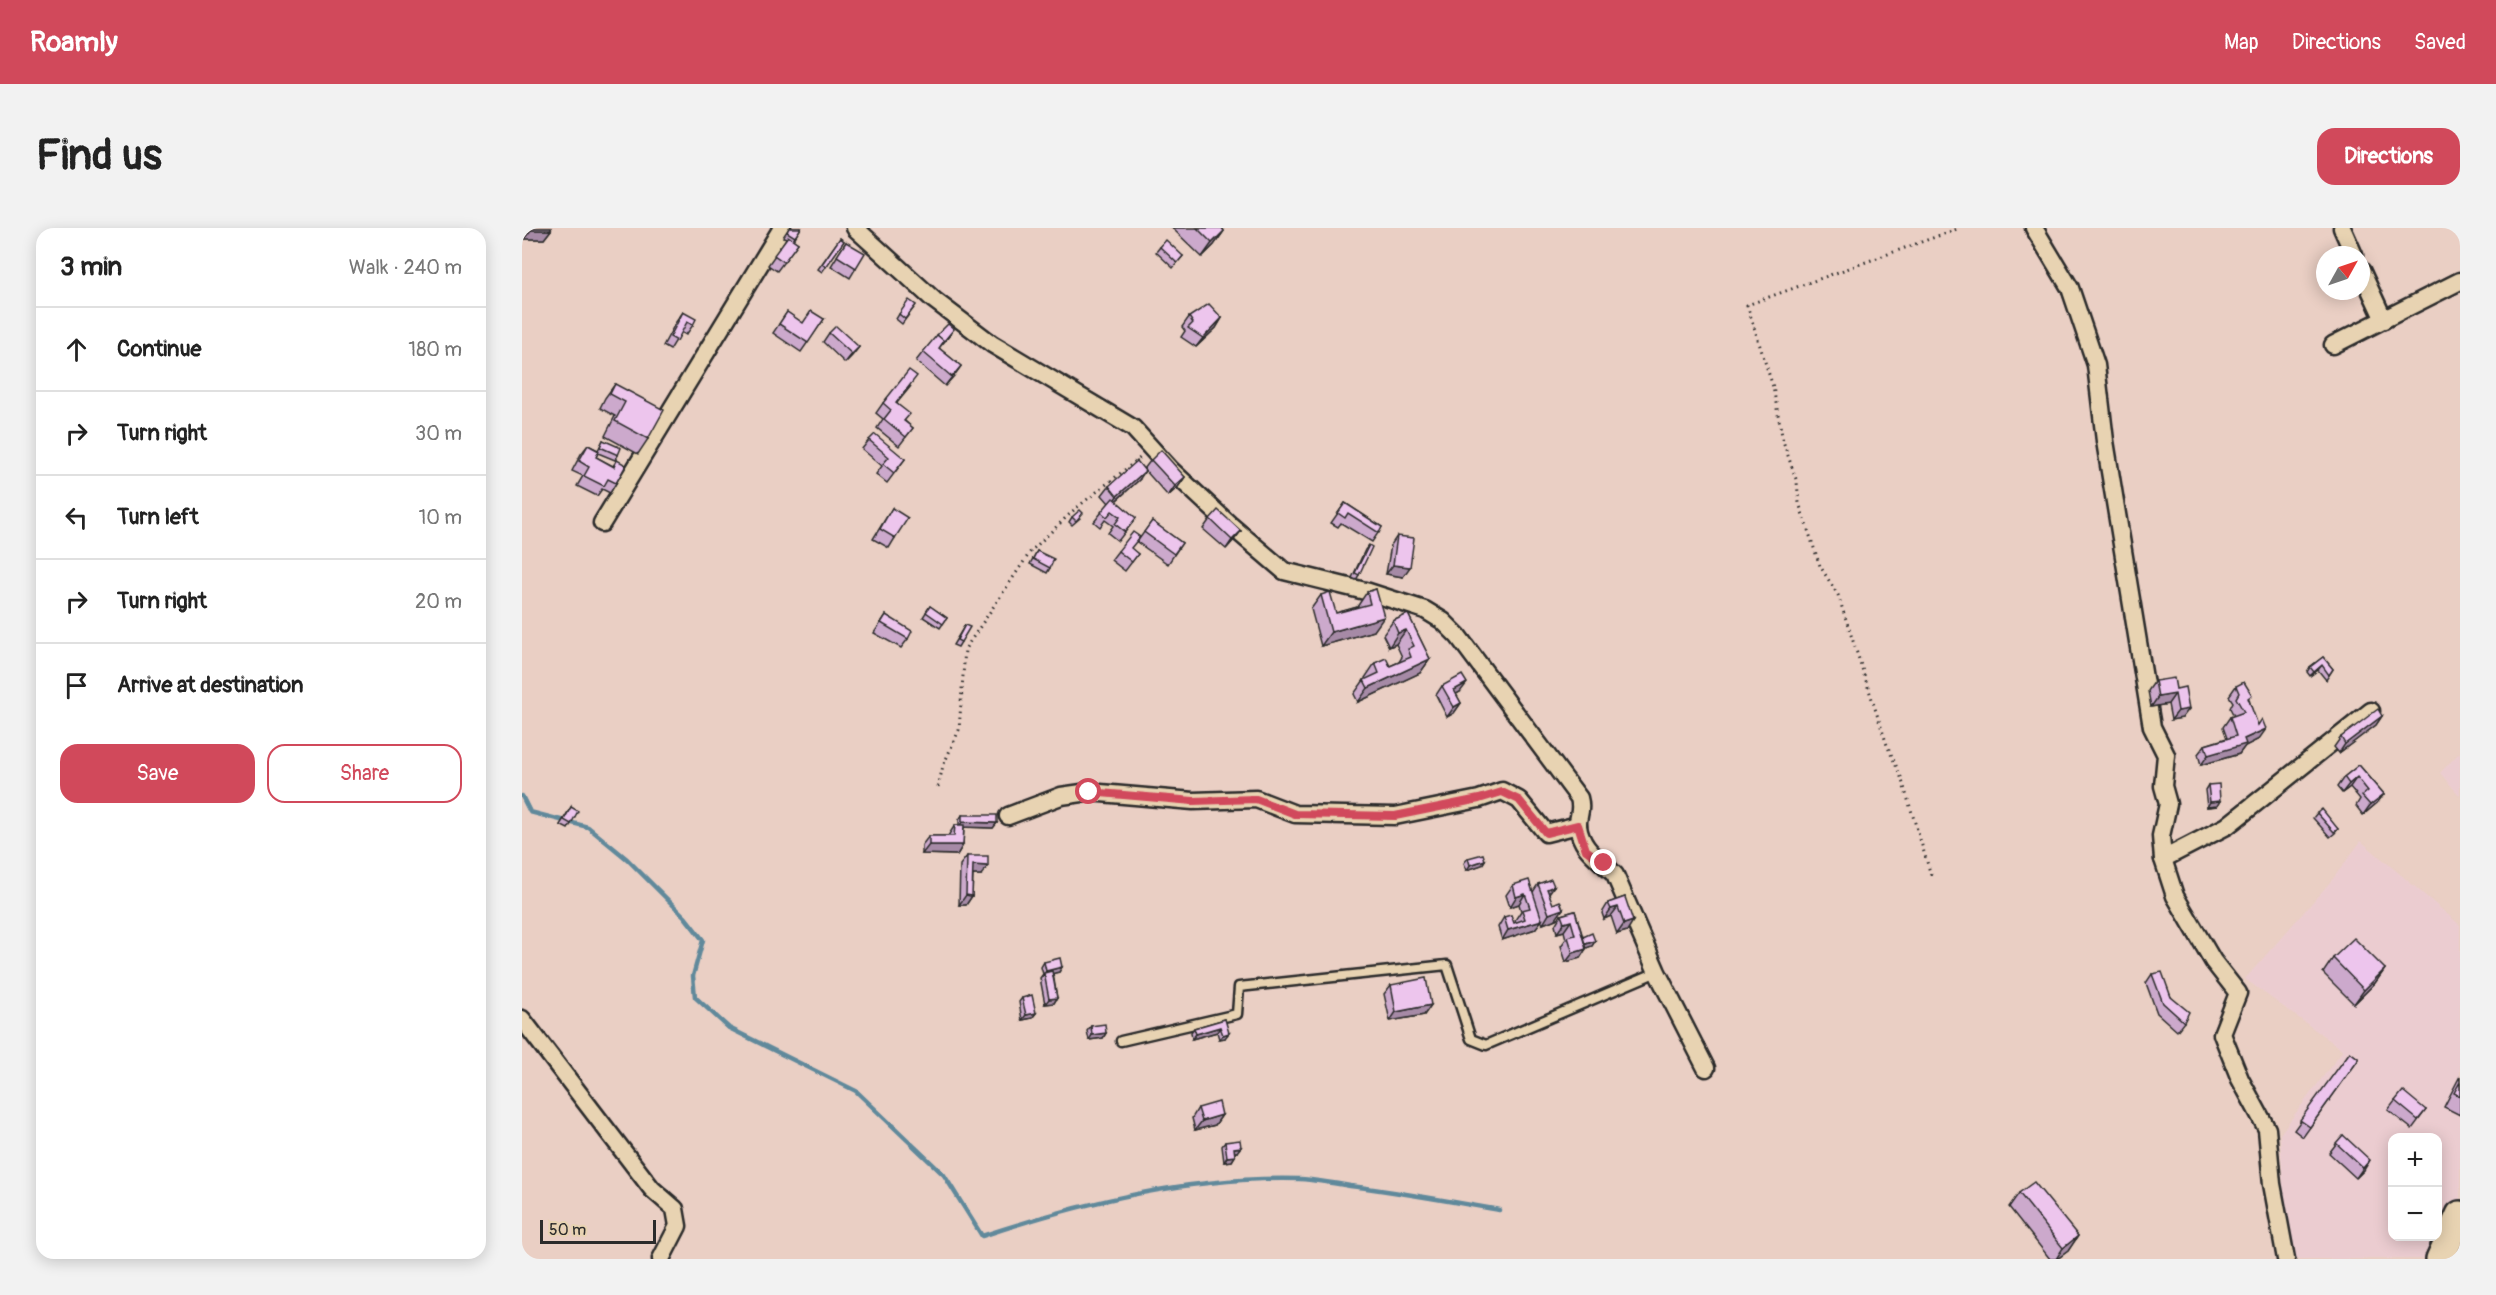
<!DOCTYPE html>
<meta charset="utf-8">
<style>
body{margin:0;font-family:Pangolin,sans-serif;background:#f2f2f2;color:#222}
.controls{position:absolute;right:18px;bottom:18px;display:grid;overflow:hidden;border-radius:12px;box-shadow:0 3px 15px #0003}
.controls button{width:54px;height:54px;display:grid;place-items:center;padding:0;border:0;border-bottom:2px solid #e0e0e0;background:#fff;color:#222;font:30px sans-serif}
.compass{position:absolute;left:1794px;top:18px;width:54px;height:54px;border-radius:50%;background:#fff;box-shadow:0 3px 15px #0003;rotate:50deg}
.scale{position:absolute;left:18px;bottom:15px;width:116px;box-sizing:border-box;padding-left:6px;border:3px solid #2b2b2b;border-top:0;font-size:16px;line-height:21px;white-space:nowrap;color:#2b2b2b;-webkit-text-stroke:4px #e8d3b2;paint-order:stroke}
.stop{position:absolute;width:18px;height:18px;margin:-14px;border:4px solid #d1495b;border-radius:50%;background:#fff}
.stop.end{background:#d1495b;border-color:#fff;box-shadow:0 2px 6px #0008}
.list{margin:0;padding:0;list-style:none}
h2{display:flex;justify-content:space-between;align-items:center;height:78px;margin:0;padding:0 24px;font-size:26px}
h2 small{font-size:20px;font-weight:400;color:#767676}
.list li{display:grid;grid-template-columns:39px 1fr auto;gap:18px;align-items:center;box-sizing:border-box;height:84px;padding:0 24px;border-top:2px solid #e0e0e0}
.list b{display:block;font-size:22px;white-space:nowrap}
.list em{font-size:20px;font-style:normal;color:#767676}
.actions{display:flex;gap:12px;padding:18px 24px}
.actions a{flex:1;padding:14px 0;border:2px solid #d1495b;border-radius:18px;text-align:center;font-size:21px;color:#d1495b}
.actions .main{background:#d1495b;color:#fff}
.icon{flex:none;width:33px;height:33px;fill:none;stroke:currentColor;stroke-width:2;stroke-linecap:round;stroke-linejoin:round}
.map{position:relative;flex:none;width:1938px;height:1031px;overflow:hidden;border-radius:18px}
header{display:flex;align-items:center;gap:36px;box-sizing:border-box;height:84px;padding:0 30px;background:#d1495b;color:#fff}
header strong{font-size:28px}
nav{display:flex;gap:33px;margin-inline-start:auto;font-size:21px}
.intro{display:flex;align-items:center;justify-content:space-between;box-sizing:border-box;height:144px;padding:0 36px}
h1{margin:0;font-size:42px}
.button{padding:15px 27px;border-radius:18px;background:#d1495b;color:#fff;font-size:21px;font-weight:700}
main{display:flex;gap:36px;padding:0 36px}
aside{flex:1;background:#fff;border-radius:18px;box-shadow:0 3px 15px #0003}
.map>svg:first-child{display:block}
.built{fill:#ebccd0;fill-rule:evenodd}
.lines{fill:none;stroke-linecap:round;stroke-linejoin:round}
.stream{stroke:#61899b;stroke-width:4.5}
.service-casing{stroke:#2b2b2b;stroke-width:13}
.minor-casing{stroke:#2b2b2b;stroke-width:21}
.trunk-casing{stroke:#2b2b2b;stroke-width:32}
.path{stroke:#2b2b2b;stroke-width:3;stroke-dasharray:1.5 4.5;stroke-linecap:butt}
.service{stroke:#e8d3b2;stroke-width:8}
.minor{stroke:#e8d3b2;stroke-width:16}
.trunk{stroke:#e8d3b2;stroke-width:27}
.wall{fill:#cca9cc;stroke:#2b2b2b;stroke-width:1.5}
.shaded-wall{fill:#a68aa6;stroke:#2b2b2b;stroke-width:1.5}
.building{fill:#edc5ed;stroke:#2b2b2b;stroke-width:1.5}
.route{stroke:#d1495b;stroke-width:8}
</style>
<header>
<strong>Roamly</strong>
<nav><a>Map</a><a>Directions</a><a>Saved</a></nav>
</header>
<div class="intro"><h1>Find us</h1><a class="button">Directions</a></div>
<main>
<aside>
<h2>3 min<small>Walk · 240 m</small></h2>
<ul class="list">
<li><svg class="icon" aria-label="ahead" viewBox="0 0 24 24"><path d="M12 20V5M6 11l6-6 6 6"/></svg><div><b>Continue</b></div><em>180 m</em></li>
<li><svg class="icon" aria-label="right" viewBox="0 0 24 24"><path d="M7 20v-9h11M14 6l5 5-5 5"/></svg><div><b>Turn right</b></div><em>30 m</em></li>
<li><svg class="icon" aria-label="left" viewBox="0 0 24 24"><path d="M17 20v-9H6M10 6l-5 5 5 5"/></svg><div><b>Turn left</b></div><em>10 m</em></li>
<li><svg class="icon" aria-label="right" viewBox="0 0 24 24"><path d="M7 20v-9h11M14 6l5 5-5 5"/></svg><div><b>Turn right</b></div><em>20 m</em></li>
<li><svg class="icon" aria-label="arrive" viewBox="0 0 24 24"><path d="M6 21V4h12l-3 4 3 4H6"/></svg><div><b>Arrive at destination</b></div></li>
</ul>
<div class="actions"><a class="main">Save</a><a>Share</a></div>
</aside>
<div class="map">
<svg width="1938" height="1031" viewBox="0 0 1938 1031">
<rect width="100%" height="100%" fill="#eacfc4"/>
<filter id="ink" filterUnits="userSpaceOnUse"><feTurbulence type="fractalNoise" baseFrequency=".0167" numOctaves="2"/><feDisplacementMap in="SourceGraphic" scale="12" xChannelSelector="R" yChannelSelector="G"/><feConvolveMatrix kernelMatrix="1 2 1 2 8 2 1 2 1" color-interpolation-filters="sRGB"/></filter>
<g filter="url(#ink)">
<g class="built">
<path d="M1938 524V568L1918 545Z"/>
<path d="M1839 613 1938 697V1031H1765L1758 906 1821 822 1723 751 1810 652ZM1870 910H1916V1008H1870Z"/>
</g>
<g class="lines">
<path class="stream" d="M0 568 8 584 66 599 105 631 163 689 181 712 171 748 173 769 207 800 334 863 422 947 460 1008C562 974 669 948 778 951 794 952 811 955 828 958 878 964 927 973 977 982"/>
<g class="service-casing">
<path id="service" d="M599 813 715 786 717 759 925 737 949 811 964 817 1135 744"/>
</g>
<g class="minor-casing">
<g id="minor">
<path d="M333 0 412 72 470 116 611 200 649 242 707 296 762 343 847 364 903 382 921 393 936 408 1057 570C1061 584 1055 588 1056 598 1059 622 1078 631 1093 647L1135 744 1184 840"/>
<path d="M1512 0 1548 60 1574 137 1583 213 1630 499 1644 527 1641 558 1646 576 1639 608 1641 631 1653 668 1691 733 1716 765 1700 806 1718 851 1745 901 1750 956 1764 1031"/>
<path d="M1820 0 1832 27"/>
<path d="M1839 42 1862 92"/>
<path d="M1811 117 1938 53"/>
<path d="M80 295 260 0"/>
<path d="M486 588 539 568 567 564 671 573 734 571 773 586 873 588 957 571 980 563 997 572 1024 605 1056 597"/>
<path d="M1641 631 1705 598 1849 483"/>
<path d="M0 791 130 961 153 981 156 998 139 1031"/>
</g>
</g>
<g class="trunk-casing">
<path id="trunk" d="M1918 1031 1938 987"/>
</g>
<g class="path">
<path d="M416 559 421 538 437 502 443 421 509 323 553 281 619 229"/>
<path d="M1409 647 1379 549 1365 517 1316 367 1298 338 1277 275 1275 254 1261 213 1251 159 1225 77 1438 0"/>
</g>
<use href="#service" class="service"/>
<use href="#minor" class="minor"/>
<use href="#trunk" class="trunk"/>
</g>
<g class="wall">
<path d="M2 0H29V2L22 11H2Z"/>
<path d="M267 0H279L271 12 276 15 255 43 246 37 265 10 261 9Z"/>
<path d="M650 0H700L702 3 692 17 680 29Z"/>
<path d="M318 10 322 13 300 44 296 41Z"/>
<path d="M324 14 334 40 328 50 309 38Z"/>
<path d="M638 19 661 28 651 40 634 24Z"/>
<path d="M394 77 380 96 374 91 377 86Z"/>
<path d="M161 84 171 97 164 107 159 104 148 122 141 118 154 94Z"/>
<path d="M265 84 281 95 302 91 279 124 251 105Z"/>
<path d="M667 89 700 90 694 100 674 119 659 109 663 103 660 99Z"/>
<path d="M307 105 337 119 323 135 301 114Z"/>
<path d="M429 106 417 120 439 138 423 158 394 133 401 124Z"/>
<path d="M93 156 126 211 116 226 83 208 93 188 78 180 83 170Z"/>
<path d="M389 158 375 175 383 193 391 200 377 218 355 200 361 191 354 185 361 175Z"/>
<path d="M81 212 96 227 93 232 76 225 74 229 91 238 95 232 94 255 88 265 80 261 75 268 55 258 61 248 50 243 59 226 66 217 76 222Z"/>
<path d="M347 212 383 231 365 255 354 246 360 238 340 221Z"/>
<path d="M629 232 663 249 656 259 646 268 622 241Z"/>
<path d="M617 252 594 273 614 290 596 313 586 305 591 298 583 292 578 299 572 294 587 275 580 267 587 258Z"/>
<path d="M823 275 860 299 850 314 819 295 816 299 809 295Z"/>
<path d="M370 280 373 310 367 320 351 311Z"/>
<path d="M550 289 558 290 550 297 547 294Z"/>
<path d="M688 291 719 303 712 312 704 321 681 301Z"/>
<path d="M630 293 660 315 646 336 615 314Z"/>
<path d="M875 308 881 349 864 346 869 317Z"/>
<path d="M847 317 837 347 834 352 830 350 843 322Z"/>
<path d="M609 321 616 326 603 343 589 332 596 323Z"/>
<path d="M515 323 528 340 525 345 508 336Z"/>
<path d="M854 361 852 403 799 418 789 381 799 367 814 385 835 379 845 364Z"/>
<path d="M408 378 425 390 418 400 401 389Z"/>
<path d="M886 386 908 431 898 445 836 474 832 466 842 452 843 451V450L853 435 868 438 877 434 880 429 874 416 867 419 861 407 871 393Z"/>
<path d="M364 387 386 411 379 420 352 405Z"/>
<path d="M443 397 439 414 436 419 431 417Z"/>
<path d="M1801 429 1811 441 1804 452 1796 442 1788 448 1785 444 1788 439Z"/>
<path d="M1633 453 1654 461 1660 490 1649 492 1646 476 1629 479 1626 463Z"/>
<path d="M920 458 938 464 934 466 939 475 932 485 925 489 914 467Z"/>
<path d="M1714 458 1727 471 1737 511 1723 518 1717 526 1679 537 1676 526 1683 517 1705 510 1701 499 1708 489 1712 488 1708 480 1711 474 1707 468Z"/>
<path d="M1860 488 1854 497 1817 525 1812 519 1819 509Z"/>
<path d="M1837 537 1862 566 1855 575 1841 587 1834 578 1838 571 1828 559 1820 565 1815 559 1822 549Z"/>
<path d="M1686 557 1695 578 1685 579 1683 562Z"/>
<path d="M49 579V596L46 601 38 597Z"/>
<path d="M1795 585 1816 601 1813 605 1808 609 1791 590Z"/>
<path d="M440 587 475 595 471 600 442 599 441 617 435 627 400 626V617L407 608H426L433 597H437V592Z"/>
<path d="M445 628 459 647H451L450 668 444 677H437L438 637Z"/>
<path d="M946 630 963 632 960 637 945 642 942 635Z"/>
<path d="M1016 656 1027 665 1034 691 1021 696 1019 692 1013 701 980 712 976 699 982 689 992 695 994 694 993 692 999 683 997 676 988 679 984 667 991 657 1011 664Z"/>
<path d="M1103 669 1105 703 1095 706 1089 688 1082 691 1080 685 1086 675Z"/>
<path d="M1053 683 1061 709 1073 713 1070 718 1064 720 1058 730 1044 734 1039 718 1044 711 1042 703 1035 705 1033 697 1039 687Z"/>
<path d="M1811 730 1863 741 1853 755 1832 776 1801 745Z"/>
<path d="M522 734 540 739 537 744 531 745 535 770 532 775 523 776 518 750 521 746 519 739Z"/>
<path d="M1630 746 1649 769 1662 794 1655 803 1635 785 1624 755Z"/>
<path d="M869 757 909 777 902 787 868 793 862 766Z"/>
<path d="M500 770 514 785 510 790 500 792 497 774Z"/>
<path d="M703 791V810L697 811 695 804 670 811 669 804 672 800Z"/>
<path d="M569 798 584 805 581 810 567 812 565 803Z"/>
<path d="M1828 824 1837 831 1781 909 1772 902Z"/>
<path d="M1938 848V887L1922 879Z"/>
<path d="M1873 873 1904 882 1890 901 1866 882Z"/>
<path d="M676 880 700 887 693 897 673 902 670 890Z"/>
<path d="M1821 907 1842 942 1834 950 1807 925Z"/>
<path d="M703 914 715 924H713V928L710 933 702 934 700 918Z"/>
<path d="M1497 965 1556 1008 1546 1023 1535 1031H1528L1487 979Z"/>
</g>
<g class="shaded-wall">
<path d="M9 2H29L22 11H2Z"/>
<path d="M702 3 692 17 680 29 690 15Z"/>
<path d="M700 90 694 100 674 119 681 110Z"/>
<path d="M337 119 330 128 323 135 330 126Z"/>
<path d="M439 138 432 148 423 158 430 149Z"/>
<path d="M623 243 617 252 589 277 595 268Z"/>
<path d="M663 249 656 259 646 268 653 258Z"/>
<path d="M719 303 712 312 704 321 710 312Z"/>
<path d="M871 337 888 339 881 349 864 346Z"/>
<path d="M862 389 852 403 799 418 809 404Z"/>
<path d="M884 402 874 416 867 419 876 405Z"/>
<path d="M908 431 898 445 836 474 846 460Z"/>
<path d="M1800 437 1796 442 1788 448 1792 444Z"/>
<path d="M945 455 938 464 927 470 932 462Z"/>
<path d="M1653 466 1646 476 1629 479 1636 469Z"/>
<path d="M939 475 932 485 925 489 932 479Z"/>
<path d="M1667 481 1660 490 1649 492 1656 483Z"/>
<path d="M1860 488 1854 497 1817 525 1823 516Z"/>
<path d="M1744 501 1737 511 1723 518 1717 526 1679 537 1686 527Z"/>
<path d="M1835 549 1828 559 1820 565 1827 556Z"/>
<path d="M1862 566 1855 575 1841 587 1848 577Z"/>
<path d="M1698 573 1695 578 1685 579 1688 574Z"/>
<path d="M440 594 475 595 471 600 437 599Z"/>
<path d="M407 617H441L435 627 400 626Z"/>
<path d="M963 632 960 637 945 642 948 637Z"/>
<path d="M451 637 466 638 459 647H445Z"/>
<path d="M1032 658 1025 668V661Z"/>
<path d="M1003 666 997 676 988 679 994 669Z"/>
<path d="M444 667 450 668 444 677H437Z"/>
<path d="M1096 679 1089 688 1082 691 1089 681Z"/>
<path d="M1041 681 1034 691 1021 696 1027 686Z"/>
<path d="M1020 692 1013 701 980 712 986 702Z"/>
<path d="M1049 693 1042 703 1035 705 1042 695Z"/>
<path d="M1111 693 1105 703 1095 706 1102 696Z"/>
<path d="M1073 713 1070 718 1055 723 1059 718Z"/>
<path d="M1064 721 1058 730 1044 734 1051 725Z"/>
<path d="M540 739 537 744 521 748 524 743Z"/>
<path d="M1863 741 1853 755 1832 776 1842 762Z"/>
<path d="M535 770 532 775 523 776 527 771Z"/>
<path d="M909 777 902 787 868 793 874 784Z"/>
<path d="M514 785 510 790 500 792 504 787Z"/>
<path d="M698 799 695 804 670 811 674 806Z"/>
<path d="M584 805 581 810 567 812 570 807Z"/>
<path d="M707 805 703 810 697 811 701 807Z"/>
<path d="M700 887 693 897 673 902 680 893Z"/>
<path d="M719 919 715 924H709L712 920Z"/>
<path d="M713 928 710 933 702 934 705 929Z"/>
<path d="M1848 932 1842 942 1834 950 1841 940Z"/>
<path d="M1556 1008 1546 1023 1535 1031H1534L1541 1020Z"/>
</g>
<g class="building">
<rect x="9" y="0" width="20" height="2"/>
<path d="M267 0H279L273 9 265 4Z"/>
<path d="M675 0H700L702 3 690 15Z"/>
<path d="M266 8 276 15 262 34 252 27Z"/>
<path d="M318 10 322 13 304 39 300 36Z"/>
<path d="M644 12 661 28 655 35 638 19Z"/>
<path d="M324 14 343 25 334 40 315 28Z"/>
<path d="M387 72 394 77 383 91 377 86Z"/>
<path d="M687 76 700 90 681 110 666 100 671 95 667 89Z"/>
<path d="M289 83 302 91 286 115 257 96 265 84 281 95Z"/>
<path d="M161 84 174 91 171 97 165 94 155 113 148 109Z"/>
<path d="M426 96 432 101 422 113 415 107Z"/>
<path d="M314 98 337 119 330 126 307 105Z"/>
<path d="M415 107 422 113 417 120 439 138 430 149 401 124Z"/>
<path d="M387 142 395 148 374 175 388 186 382 193 391 200 384 209 362 191 369 182 361 175Z"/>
<path d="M93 156 142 182 126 211 93 193 103 174 88 166Z"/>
<path d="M353 206 383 231 372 245 361 236 367 229 347 212Z"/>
<path d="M81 212 99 220 96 227 78 219Z"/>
<path d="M66 217 77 223 74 229 92 239 95 232 104 237 94 255 86 251 82 258 62 248 67 239 57 233Z"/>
<path d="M639 222 663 249 653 258 629 232Z"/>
<path d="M615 233 623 243 595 268 587 258Z"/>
<path d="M591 270 614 290 603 304 593 296 598 289 590 283 585 289 579 284Z"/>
<path d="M823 275 860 299 857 305 826 285 823 290 816 285Z"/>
<path d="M370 280 386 290 373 310 358 301Z"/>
<path d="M558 282 561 285 554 293 550 289Z"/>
<path d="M696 282 719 303 710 312 688 291Z"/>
<path d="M630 293 660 315 652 326 622 304Z"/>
<path d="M611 304 618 309 609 320 616 326 610 334 596 323Z"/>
<path d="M875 308 892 310 888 339 871 337Z"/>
<path d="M847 317 850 319 837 347 833 345Z"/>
<path d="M515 323 532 331 528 340 511 331Z"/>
<path d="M854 361 862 389 809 404 799 367 808 364 814 385 848 376 845 364Z"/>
<path d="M408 378 425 390 421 396 404 384Z"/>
<path d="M886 386 908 431 846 460 842 452 857 445 853 435 864 430 868 438 889 429 886 421 892 418 884 402 876 405 871 393Z"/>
<path d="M364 387 390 403 386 411 359 395Z"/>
<path d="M443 397 448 399 439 414 435 412Z"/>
<path d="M1801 429 1811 441 1807 447 1800 437 1792 444 1788 439Z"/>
<path d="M940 447 945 455 932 462 939 475 932 479 920 458Z"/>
<path d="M1652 450 1654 461 1663 459 1667 481 1656 483 1653 466 1636 469 1633 453Z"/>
<path d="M1722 454 1730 467 1726 470 1736 497 1740 491 1744 501 1722 511 1724 516 1686 527 1683 517 1714 508 1708 489 1722 484 1714 470 1717 465 1714 458Z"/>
<path d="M1856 481 1860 488 1823 516 1819 509Z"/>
<path d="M1837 537 1862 566 1848 577 1840 568 1846 563 1835 549 1827 556 1822 549Z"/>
<path d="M1697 556 1698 573 1688 574 1686 557Z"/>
<path d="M49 579 56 583 49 596 42 592Z"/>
<path d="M1800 581 1816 601 1812 604 1795 585Z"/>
<path d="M440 587H475V595L440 594Z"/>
<path d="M433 597H442L441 617H407V608H432Z"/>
<path d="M961 626 963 632 948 637 946 630Z"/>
<path d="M445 628H466V638L451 637 450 668 444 667Z"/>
<path d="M1029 651 1032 658 1025 661 1031 676 1038 673 1041 681 1027 686 1016 656Z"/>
<path d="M1007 652 1020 692 986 702 982 689 989 687 992 695 1003 691 1000 682 1008 680 1003 666 994 669 991 657Z"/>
<path d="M1103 669 1111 693 1102 696 1096 679 1089 681 1086 675Z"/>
<path d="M1053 683 1064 721 1051 725 1046 709 1053 707 1049 693 1042 695 1039 687Z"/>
<path d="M1070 705 1073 713 1063 716 1061 709Z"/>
<path d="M1832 710 1863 741 1842 762 1811 730Z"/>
<path d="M538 730 540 739 524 743 522 734Z"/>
<path d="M530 743 535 770 527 771 522 745Z"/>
<path d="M1640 744 1649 769 1667 784 1662 794 1641 775 1630 746Z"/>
<path d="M904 750 909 777 874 784 869 757Z"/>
<path d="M510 767 514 785 504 787 500 770Z"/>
<path d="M703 791 707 805 701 807 698 799 674 806 672 800Z"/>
<path d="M583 796 584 805 570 807 569 798Z"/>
<path d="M1828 824 1837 831 1788 899 1778 892Z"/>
<path d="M1938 854V868L1932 865Z"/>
<path d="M1881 863 1904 882 1896 892 1873 873Z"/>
<path d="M697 874 700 887 680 893 676 880Z"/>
<path d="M1821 907 1848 932 1841 940 1814 915Z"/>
<path d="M718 912 719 919 712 920 713 928 705 929 703 914Z"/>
<path d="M1512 954 1556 1008 1541 1020 1497 965Z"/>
</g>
</g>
<g class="lines" filter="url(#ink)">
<path class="route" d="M567 564 671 573 734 571 773 586 873 588 957 571 980 564 997 572 1024 605 1056 597 1064 622 1082 635"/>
</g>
</svg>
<div class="controls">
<button>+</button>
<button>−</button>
</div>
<svg class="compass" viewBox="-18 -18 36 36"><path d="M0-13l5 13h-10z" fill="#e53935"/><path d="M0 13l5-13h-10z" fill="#767676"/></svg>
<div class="scale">50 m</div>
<div class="stop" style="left:567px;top:564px"></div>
<div class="stop end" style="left:1082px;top:635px"></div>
</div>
</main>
